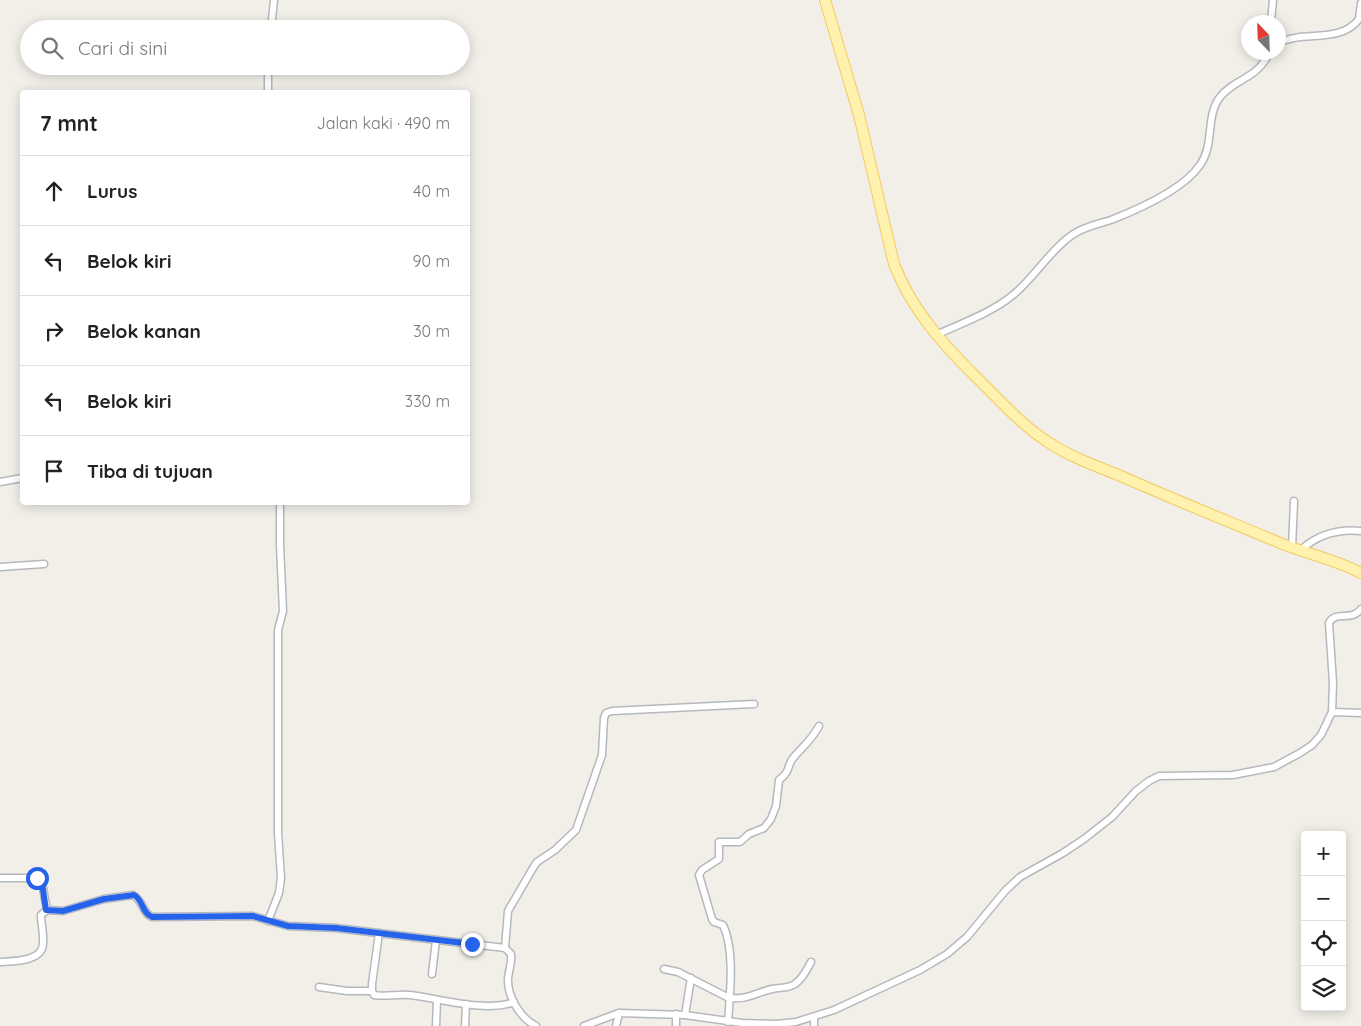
<!DOCTYPE html>
<html lang="id">
<meta charset="utf-8">
<style>
body{margin:0;font-family:Quicksand,sans-serif;background:#f6f6f6;color:#222}
.controls{position:absolute;right:15px;bottom:15px;display:grid;overflow:hidden;border-radius:5px;box-shadow:0 2px 12px #0003}
.controls button{width:45px;height:45px;display:grid;place-items:center;padding:0;border:0;border-bottom:1px solid #e0e0e0;background:#fff;color:#222;font:25px sans-serif}
.compass{position:absolute;left:1241px;top:15px;width:45px;height:45px;border-radius:50%;background:#fff;box-shadow:0 2px 12px #0003;rotate:337deg}
.stop{position:absolute;width:15px;height:15px;margin:-11px;border:4px solid #2563eb;border-radius:50%;background:#fff}
.stop.end{background:#2563eb;border-color:#fff;box-shadow:0 1px 5px #0008}
.list{margin:0;padding:0;list-style:none}
h2{display:flex;justify-content:space-between;align-items:center;height:65px;margin:0;padding:0 20px;font-size:21px}
h2 small{font-size:16px;font-weight:400;color:#767676}
.list li{display:grid;grid-template-columns:32px 1fr auto;gap:15px;align-items:center;box-sizing:border-box;height:70px;padding:0 20px;border-top:1px solid #e0e0e0}
.list b{display:block;font-size:19px;white-space:nowrap}
.list em{font-size:16px;font-style:normal;color:#767676}
.icon{flex:none;width:28px;height:28px;fill:none;stroke:currentColor;stroke-width:2;stroke-linecap:round;stroke-linejoin:round}
.map{position:relative;flex:none;width:1361px;height:1026px;overflow:hidden}
.search{position:absolute;background:#fff;box-shadow:0 2px 12px #0003;left:20px;top:20px;width:450px;height:55px;display:flex;align-items:center;gap:12px;box-sizing:border-box;padding:0 18px;border-radius:28px;color:#767676;font-size:19px}
.panel{position:absolute;background:#fff;box-shadow:0 2px 12px #0003;left:20px;top:90px;width:450px;height:415px;border-radius:5px}
.map>svg:first-child{display:block}
.lines{fill:none;stroke-linecap:round;stroke-linejoin:round}
.street-casing{stroke:#b5b8bc;stroke-width:9}
.primary-casing{stroke:#f2c960;stroke-width:12}
.street{stroke:#fff;stroke-width:6}
.primary{stroke:#fff2af;stroke-width:10}
.route{stroke:#2563eb;stroke-width:6}
</style>
<div class="map">
<svg width="1361" height="1026" viewBox="0 0 1361 1026">
<rect width="100%" height="100%" fill="#f1efe8"/>
<g class="lines">
<g class="street-casing">
<g id="street">
<path d="M1271 22 1273 0"/>
<path d="M271 29 274 0"/>
<path d="M1278 43C1304 30 1341 44 1359 19L1361 3"/>
<path d="M268 92V66"/>
<path d="M936 335C962 323 991 313 1013 295 1034 278 1050 250 1072 235 1083 227 1098 224 1111 220 1139 209 1183 190 1200 165 1215 144 1205 117 1220 97 1228 87 1237 83 1247 77 1258 71 1265 62 1270 52"/>
<path d="M0 482 22 478"/>
<path d="M1292 548 1294 501"/>
<path d="M1301 550C1317 535 1338 529 1361 531"/>
<path d="M0 567 44 564"/>
<path d="M1332 712 1333 683 1329 623C1335 610 1352 622 1361 609"/>
<path d="M0 878H37L42 883 47 910 63 911 104 899 133 895C143 900 142 913 152 917L253 916 288 926 336 928 505 948 511 954C512 962 509 970 508 978 507 996 520 1018 536 1026"/>
<path d="M268 921 279 893 281 878 278 833V630L283 611 280 545V502"/>
<path d="M379 933 372 984V991L374 995C385 997 397 994 409 995 439 998 485 1013 514 1002"/>
<path d="M505 948 508 911 533 868 537 862 555 850 576 830 602 755 604 718 606 713 612 711 754 704"/>
<path d="M0 962C13 961 43 962 43 943 44 934 41 925 41 915L47 910"/>
<path d="M664 969 678 972 729 998C747 1000 755 993 772 989 780 987 787 989 795 984 802 979 807 970 811 962"/>
<path d="M432 974 436 940"/>
<path d="M319 987 347 991H372"/>
<path d="M685 1015 691 978"/>
<path d="M814 1017V1026"/>
<path d="M728 1022C730 994 735 950 723 925L714 922 712 919 699 875 702 870 719 859V842H740L749 834 764 828 771 819 776 806 779 780C792 770 786 766 794 757 804 745 811 741 819 726"/>
<path d="M436 1026 437 1000"/>
<path d="M465 1026 466 1004"/>
<path d="M584 1026 619 1013 685 1015 742 1023 777 1024 796 1022 834 1010 920 970 947 954 967 937 1005 891 1020 877 1063 853 1084 839 1112 817 1136 791 1149 781 1159 776 1233 775 1274 767 1300 753 1312 745 1321 735 1332 712 1361 713"/>
<path d="M616 1026 619 1013"/>
<path d="M676 1026V1014"/>
</g>
</g>
<g class="primary-casing">
<path id="primary" d="M825 0 859 115 894 264C911 308 940 341 973 374 997 397 1020 424 1048 442 1073 459 1103 468 1130 480 1180 502 1230 522 1280 543 1307 554 1335 559 1361 573"/>
</g>
<use href="#street" class="street"/>
<use href="#primary" class="primary"/>
</g>
<g class="lines">
<path class="route" d="M37 878 42 883 46 910 63 911 104 899 134 895C143 900 142 913 152 917L253 916 288 926 336 928 472 944"/>
</g>
</svg>
<div class="controls">
<button>+</button>
<button>−</button>
<button><svg class="icon" aria-label="locate" viewBox="0 0 24 24"><circle cx="12" cy="12" r="6"/><path d="M12 2v4M12 18v4M2 12h4M18 12h4"/></svg></button>
<button><svg class="icon" aria-label="layers" viewBox="0 0 24 24"><path d="M12 4l9 5-9 5-9-5zM3 14l9 5 9-5"/></svg></button>
</div>
<svg class="compass" viewBox="-18 -18 36 36"><path d="M0-13l5 13h-10z" fill="#e53935"/><path d="M0 13l5-13h-10z" fill="#767676"/></svg>
<div class="stop" style="left:37px;top:878px"></div>
<div class="stop end" style="left:472px;top:944px"></div>
<div class="search"><svg class="icon" aria-label="search" viewBox="0 0 24 24"><circle cx="10" cy="10" r="6"/><path d="M15 15l6 6"/></svg>Cari di sini</div>
<section class="panel">
<h2>7 mnt<small>Jalan kaki · 490 m</small></h2>
<ul class="list">
<li><svg class="icon" aria-label="ahead" viewBox="0 0 24 24"><path d="M12 20V5M6 11l6-6 6 6"/></svg><div><b>Lurus</b></div><em>40 m</em></li>
<li><svg class="icon" aria-label="left" viewBox="0 0 24 24"><path d="M17 20v-9H6M10 6l-5 5 5 5"/></svg><div><b>Belok kiri</b></div><em>90 m</em></li>
<li><svg class="icon" aria-label="right" viewBox="0 0 24 24"><path d="M7 20v-9h11M14 6l5 5-5 5"/></svg><div><b>Belok kanan</b></div><em>30 m</em></li>
<li><svg class="icon" aria-label="left" viewBox="0 0 24 24"><path d="M17 20v-9H6M10 6l-5 5 5 5"/></svg><div><b>Belok kiri</b></div><em>330 m</em></li>
<li><svg class="icon" aria-label="arrive" viewBox="0 0 24 24"><path d="M6 21V4h12l-3 4 3 4H6"/></svg><div><b>Tiba di tujuan</b></div></li>
</ul>
</section>
</div>
